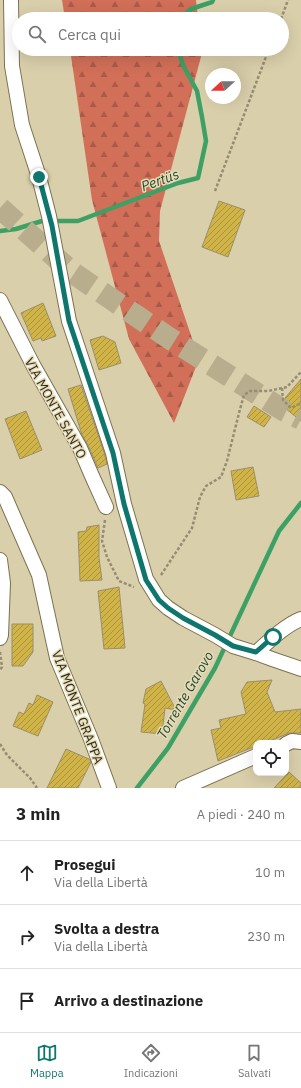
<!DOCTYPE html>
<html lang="it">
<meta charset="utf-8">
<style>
body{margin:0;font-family:"IBM Plex Sans",sans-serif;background:#f6f6f6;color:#222}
.controls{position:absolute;right:12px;bottom:12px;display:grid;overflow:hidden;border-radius:8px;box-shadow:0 4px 16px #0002}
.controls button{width:36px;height:36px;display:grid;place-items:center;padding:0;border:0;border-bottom:1px solid #e0e0e0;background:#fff;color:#222;font:20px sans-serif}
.compass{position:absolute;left:205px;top:68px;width:36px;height:36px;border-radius:50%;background:#fff;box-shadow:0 4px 16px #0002;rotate:249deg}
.stop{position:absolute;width:12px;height:12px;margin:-9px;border:3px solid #0f766e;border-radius:50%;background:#fff}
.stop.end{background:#0f766e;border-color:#fff;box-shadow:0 1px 4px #0008}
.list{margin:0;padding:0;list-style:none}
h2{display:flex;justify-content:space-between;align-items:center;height:52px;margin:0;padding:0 16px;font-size:17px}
h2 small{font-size:13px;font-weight:400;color:#767676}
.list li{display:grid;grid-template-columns:26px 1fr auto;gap:12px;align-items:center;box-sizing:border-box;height:64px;padding:0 16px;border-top:1px solid #e0e0e0}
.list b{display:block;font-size:15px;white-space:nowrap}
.list p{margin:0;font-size:13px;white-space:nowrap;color:#767676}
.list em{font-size:13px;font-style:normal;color:#767676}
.icon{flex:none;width:22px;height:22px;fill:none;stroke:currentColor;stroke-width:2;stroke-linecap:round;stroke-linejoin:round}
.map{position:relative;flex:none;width:301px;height:788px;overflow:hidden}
.search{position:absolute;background:#fff;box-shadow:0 4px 16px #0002;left:12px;right:12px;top:12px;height:44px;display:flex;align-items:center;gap:10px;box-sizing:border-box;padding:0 14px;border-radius:22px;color:#767676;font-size:15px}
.sheet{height:244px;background:#fff}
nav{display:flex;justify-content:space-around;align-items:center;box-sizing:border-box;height:56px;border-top:1px solid #e0e0e0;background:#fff;font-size:11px;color:#767676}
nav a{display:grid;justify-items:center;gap:2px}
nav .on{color:#0f766e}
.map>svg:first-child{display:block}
.forest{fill:url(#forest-firs)}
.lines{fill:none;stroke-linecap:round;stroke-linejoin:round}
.stream{stroke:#3da065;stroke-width:4.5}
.building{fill:url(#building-hatch);stroke:#998f6c}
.trunk-tunnel{stroke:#b8ae8e;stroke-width:22;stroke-dasharray:22 11;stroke-linecap:butt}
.minor-casing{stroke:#7c7250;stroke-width:16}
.path{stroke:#958d72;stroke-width:2.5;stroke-dasharray:3 2;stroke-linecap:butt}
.minor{stroke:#fff;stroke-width:14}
.route{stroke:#0f766e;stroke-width:5}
.labels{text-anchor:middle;stroke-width:3;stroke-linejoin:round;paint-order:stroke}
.street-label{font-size:13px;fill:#2e2a1c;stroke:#e7dcb7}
.water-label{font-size:14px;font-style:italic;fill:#214a30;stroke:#e7dcb7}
</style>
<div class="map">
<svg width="301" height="788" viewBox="0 0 301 788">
<defs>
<pattern id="forest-firs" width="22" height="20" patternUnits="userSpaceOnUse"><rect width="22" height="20" fill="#d16f58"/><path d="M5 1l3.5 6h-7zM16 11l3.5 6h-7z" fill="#aa5b48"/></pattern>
<pattern id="building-hatch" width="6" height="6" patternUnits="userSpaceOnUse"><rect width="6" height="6" fill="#d1b448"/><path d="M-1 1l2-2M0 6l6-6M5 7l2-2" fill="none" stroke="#aa933b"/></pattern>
</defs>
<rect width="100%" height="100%" fill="#dacfab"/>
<g class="forest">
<path d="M62 0H196L198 19H65Z"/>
<path d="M70 49H201L202 53 160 211 159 241 199 359 174 423 129 339 92 200Z"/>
</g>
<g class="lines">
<g class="stream">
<path d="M179 19 191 9 212 2 213 0"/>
<path d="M0 231 16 229 42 221H78L178 183 198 178 206 141 202 117 197 91 183 65 178 49"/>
<path d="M137 788 168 748 215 668 279 531 301 503"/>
</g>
</g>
<g class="building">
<path d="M219 201 245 210 228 257 202 247Z"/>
<path d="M43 303 56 336 42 341 41 338 33 341 21 313Z"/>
<path d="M103 336 115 342 121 363 99 370 90 340Z"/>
<path d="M301 379V421L280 404Z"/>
<path d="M81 385 104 452 107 464 98 468 88 445 82 435 68 389Z"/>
<path d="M254 406 271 417 264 427 247 417Z"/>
<path d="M26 411 42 450 20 459 5 419Z"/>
<path d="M253 467 259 496 236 500 231 471Z"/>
<path d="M99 525V558L102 580 80 581 78 532 86 531 87 527Z"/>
<path d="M119 587 125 648 104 649 98 591Z"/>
<path d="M12 624H33V652L23 666H12Z"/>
<path d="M272 680 267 692 275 712 301 709V733H289L265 743H256V746L218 761 211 730 221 728 219 720 246 714 241 692 247 682Z"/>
<path d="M161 681 176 710 165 708 162 734 141 732 145 704 143 703 146 689Z"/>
<path d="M37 695 53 702 38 736 13 726 19 712 24 714 29 703 33 705Z"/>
<path d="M66 749 89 759 91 762 78 788H47Z"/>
<path d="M289 772 301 783V788H274Z"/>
</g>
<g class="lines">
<path class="trunk-tunnel" d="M0 208 73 273 169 338 283 410 301 419"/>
<g class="minor-casing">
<g id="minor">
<path d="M11 0 12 66 22 125 39 177 49 216 69 321 113 453 124 504 146 579 159 600 168 608 183 618 215 635 233 646 256 653 272 659 301 669"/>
<path d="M0 300 33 365 80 448 92 476 106 507"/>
<path d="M0 492 5 497 39 575 57 658 91 739 109 788"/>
<path d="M0 560 3 583 1 635 0 638"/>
<path d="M256 653C269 641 284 626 301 619"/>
<path d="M286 744 292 741 301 742"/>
<path d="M183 788 256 756"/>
</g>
</g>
<g class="path">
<path d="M281 19 288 0"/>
<path d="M215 191 269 49"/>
<path d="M282 388 283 400 291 408 301 403"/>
<path d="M105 520 102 541 107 557 119 581 134 587"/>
<path d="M161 575 192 528 200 497 206 486 221 477 227 461 239 413 244 395 250 391H268L287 387 301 372"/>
<path d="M0 652 2 667 0 670"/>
<path d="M0 744 7 755 30 778 37 788"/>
</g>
<use href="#minor" class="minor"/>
</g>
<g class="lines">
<path class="route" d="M39 177 52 226 69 321 113 453 124 504 146 580 159 600 168 608 183 618 215 635 233 646 256 652 273 637"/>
</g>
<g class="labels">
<g class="street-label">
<text transform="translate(56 408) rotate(61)" y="5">VIA MONTE SANTO</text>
<text transform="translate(78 707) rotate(69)" y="5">VIA MONTE GRAPPA</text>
</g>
<g class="water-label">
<text transform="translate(160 180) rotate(-20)" y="5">Pertüs</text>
<text transform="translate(185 695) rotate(-60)" y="5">Torrente Garovo</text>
</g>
</g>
</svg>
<div class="controls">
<button><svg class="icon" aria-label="locate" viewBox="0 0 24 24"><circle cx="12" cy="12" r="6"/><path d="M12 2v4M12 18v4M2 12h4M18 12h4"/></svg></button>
</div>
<svg class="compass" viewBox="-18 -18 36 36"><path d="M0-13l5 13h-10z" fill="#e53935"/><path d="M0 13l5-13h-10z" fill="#767676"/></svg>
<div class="stop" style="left:273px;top:637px"></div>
<div class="stop end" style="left:39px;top:177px"></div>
<div class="search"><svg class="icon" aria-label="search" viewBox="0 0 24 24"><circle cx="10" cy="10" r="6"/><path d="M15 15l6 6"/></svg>Cerca qui</div>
</div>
<section class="sheet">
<h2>3 min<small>A piedi · 240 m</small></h2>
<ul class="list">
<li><svg class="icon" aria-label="ahead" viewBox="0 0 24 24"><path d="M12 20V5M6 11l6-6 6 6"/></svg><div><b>Prosegui</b><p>Via della Libertà</p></div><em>10 m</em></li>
<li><svg class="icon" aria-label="right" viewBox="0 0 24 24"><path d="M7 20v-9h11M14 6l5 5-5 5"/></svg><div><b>Svolta a destra</b><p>Via della Libertà</p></div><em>230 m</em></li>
<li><svg class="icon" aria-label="arrive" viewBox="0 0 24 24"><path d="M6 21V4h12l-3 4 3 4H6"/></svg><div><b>Arrivo a destinazione</b></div></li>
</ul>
</section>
<nav>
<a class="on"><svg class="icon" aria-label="map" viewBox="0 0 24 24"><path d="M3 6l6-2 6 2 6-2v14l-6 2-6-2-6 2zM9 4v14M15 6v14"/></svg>Mappa</a>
<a><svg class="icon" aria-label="directions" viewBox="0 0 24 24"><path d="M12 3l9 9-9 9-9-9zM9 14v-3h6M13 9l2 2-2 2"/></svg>Indicazioni</a>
<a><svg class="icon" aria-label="saved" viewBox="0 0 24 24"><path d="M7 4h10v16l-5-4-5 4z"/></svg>Salvati</a>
</nav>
